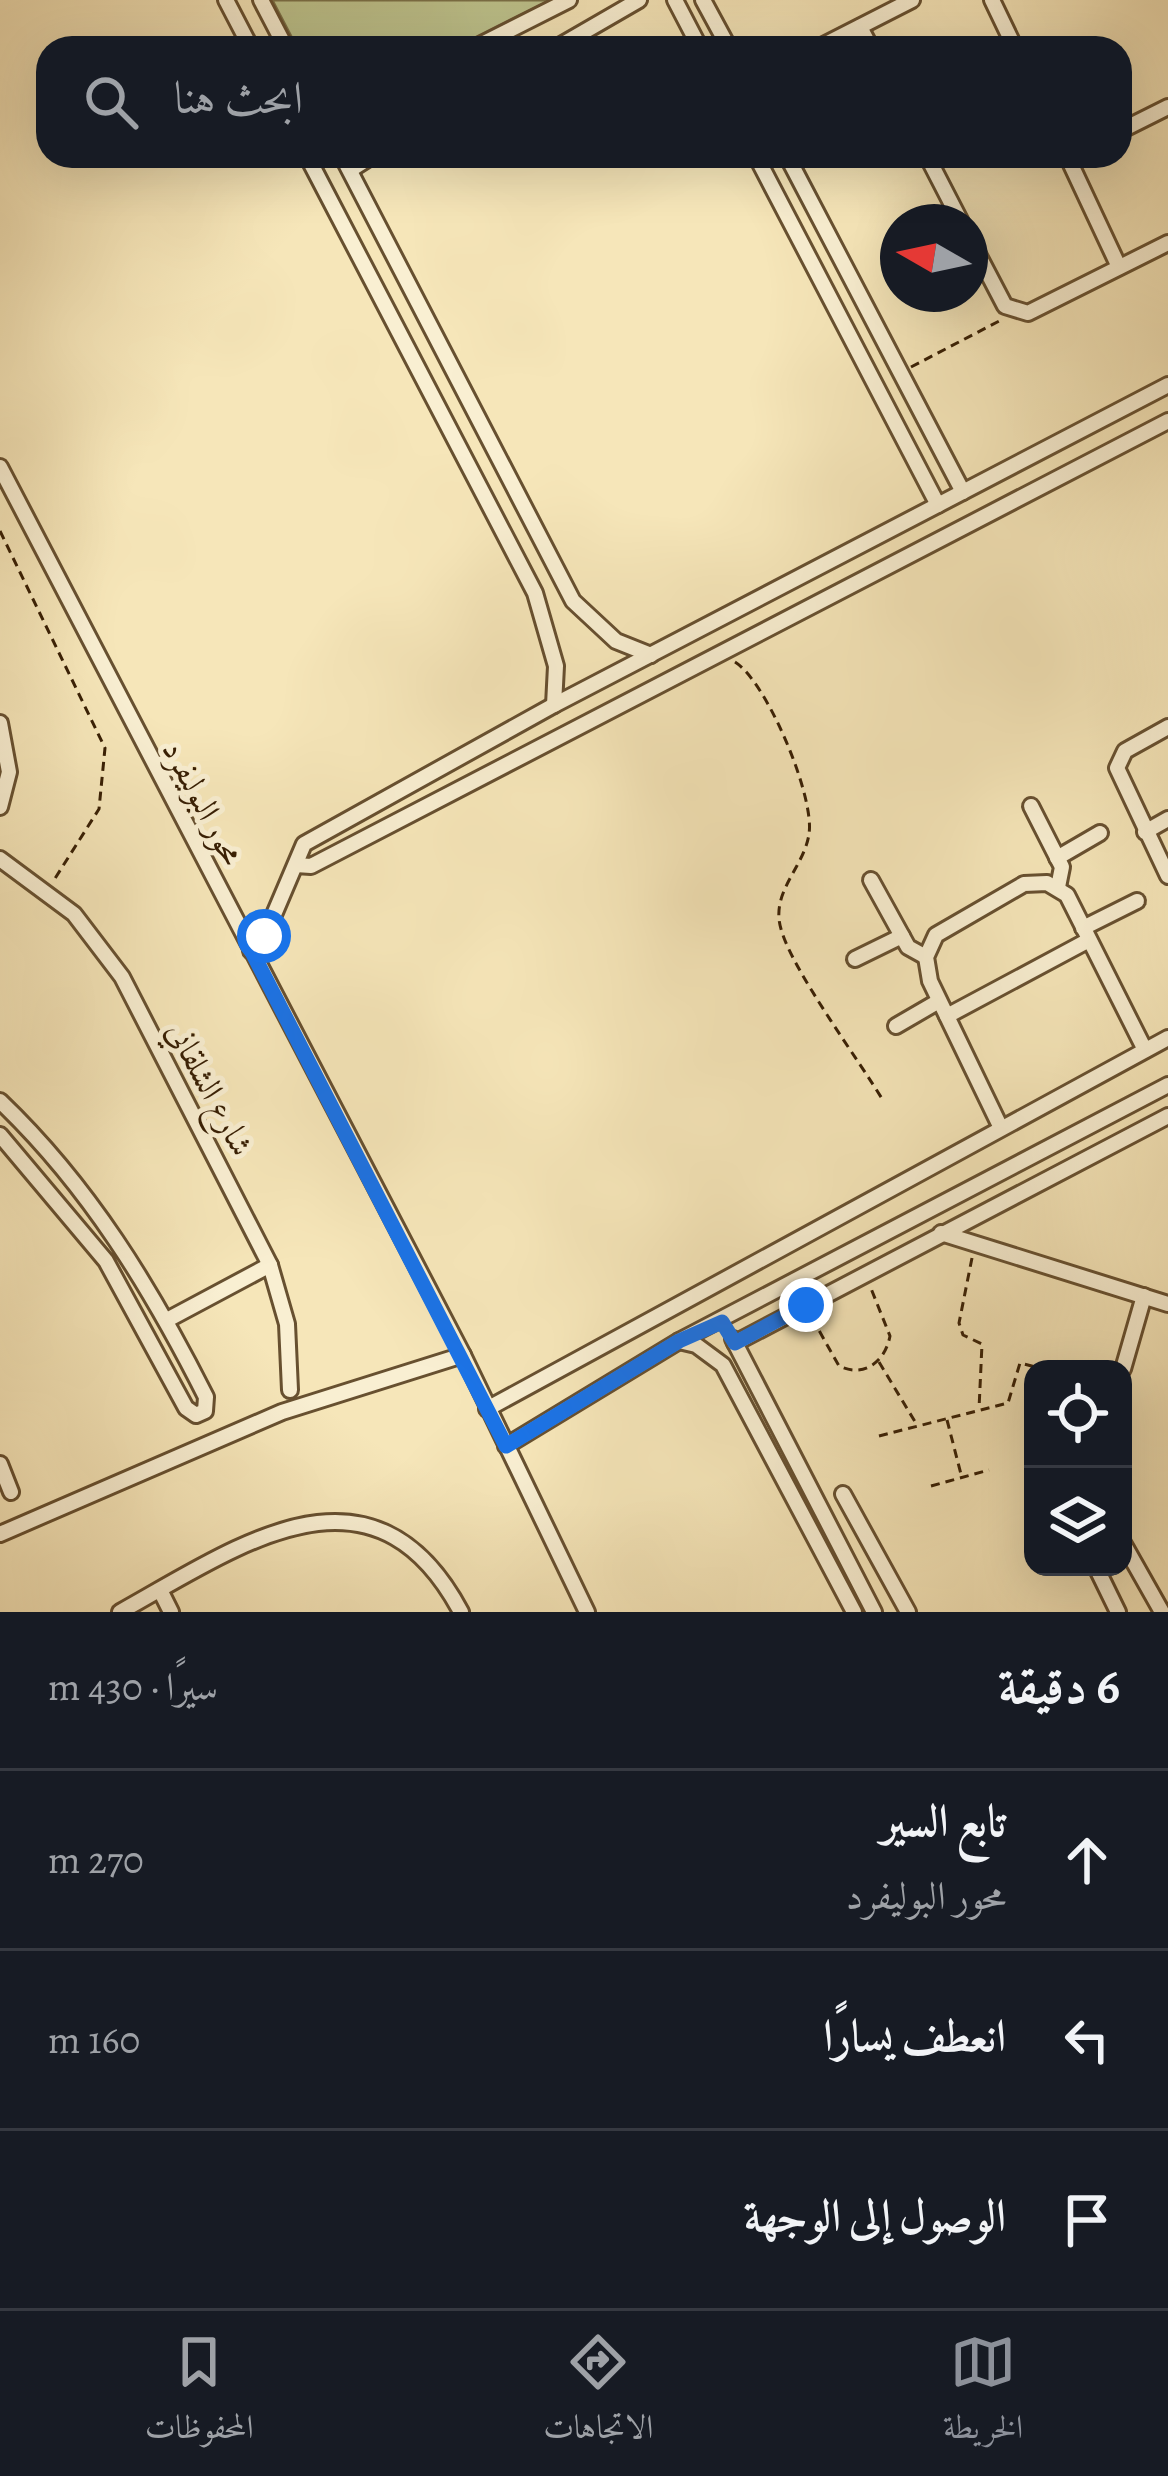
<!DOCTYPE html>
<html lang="ar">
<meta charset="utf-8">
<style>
body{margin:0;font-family:Alegreya,Amiri,serif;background:#20242c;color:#f1f3f6;direction:rtl}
.controls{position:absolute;right:36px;bottom:36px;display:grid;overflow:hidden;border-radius:24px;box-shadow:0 12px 48px #0002}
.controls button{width:108px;height:108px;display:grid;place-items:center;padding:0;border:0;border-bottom:3px solid #363941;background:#171b24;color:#f1f3f6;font:60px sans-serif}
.compass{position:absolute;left:880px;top:204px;width:108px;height:108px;border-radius:50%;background:#171b24;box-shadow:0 12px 48px #0002;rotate:279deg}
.stop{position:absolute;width:36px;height:36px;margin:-27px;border:9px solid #1a73e8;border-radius:50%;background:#fff}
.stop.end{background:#1a73e8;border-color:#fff;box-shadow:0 3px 12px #0008}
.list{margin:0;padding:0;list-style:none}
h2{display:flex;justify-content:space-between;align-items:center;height:156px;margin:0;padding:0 48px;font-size:51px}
h2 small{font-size:39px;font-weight:400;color:#9ea1a6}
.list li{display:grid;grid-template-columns:78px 1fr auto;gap:36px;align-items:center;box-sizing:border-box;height:180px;padding:0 48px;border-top:3px solid #363941}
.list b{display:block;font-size:45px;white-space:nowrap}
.list p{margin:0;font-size:39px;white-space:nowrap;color:#9ea1a6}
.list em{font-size:39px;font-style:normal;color:#9ea1a6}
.icon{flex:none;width:66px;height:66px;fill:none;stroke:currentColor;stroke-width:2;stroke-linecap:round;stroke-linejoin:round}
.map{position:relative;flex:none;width:1168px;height:1612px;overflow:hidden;direction:ltr}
.search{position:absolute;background:#171b24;box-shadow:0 12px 48px #0002;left:36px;right:36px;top:36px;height:132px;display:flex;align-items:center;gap:30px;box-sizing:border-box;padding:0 42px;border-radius:36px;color:#9ea1a6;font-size:45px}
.sheet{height:696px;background:#171b24}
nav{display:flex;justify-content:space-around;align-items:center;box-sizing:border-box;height:168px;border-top:3px solid #363941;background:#171b24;font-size:33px;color:#9ea1a6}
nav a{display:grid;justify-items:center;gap:6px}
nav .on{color:#8c9099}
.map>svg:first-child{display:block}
.green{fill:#bec48e;stroke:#7a7148;stroke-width:3}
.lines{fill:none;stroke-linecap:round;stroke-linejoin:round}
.minor-casing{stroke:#675030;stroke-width:20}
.path{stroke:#371e03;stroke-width:3;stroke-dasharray:9 6;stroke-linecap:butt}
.minor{stroke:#f9efd2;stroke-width:14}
.route{stroke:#1a73e8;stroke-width:15}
.labels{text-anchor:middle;stroke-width:10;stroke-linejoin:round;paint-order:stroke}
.street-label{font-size:33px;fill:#371e03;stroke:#f9efd2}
</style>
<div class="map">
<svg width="1168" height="1612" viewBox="0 0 1168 1612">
<rect width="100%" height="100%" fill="#f6e6b9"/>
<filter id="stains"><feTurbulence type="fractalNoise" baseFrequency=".00167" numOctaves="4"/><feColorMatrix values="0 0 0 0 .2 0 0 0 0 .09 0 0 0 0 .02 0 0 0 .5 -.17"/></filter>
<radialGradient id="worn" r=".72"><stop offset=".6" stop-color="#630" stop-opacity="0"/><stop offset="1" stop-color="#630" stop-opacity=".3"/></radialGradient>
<path class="green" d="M272 0H551L456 48H297Z"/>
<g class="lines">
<g class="minor-casing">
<g id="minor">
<path d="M226 0 251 48"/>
<path d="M261 0 286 48"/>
<path d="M675 0 700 48"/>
<path d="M703 0 729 48"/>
<path d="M992 0 1015 48"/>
<path d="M860 27 871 48"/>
<path d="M474 48 569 0"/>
<path d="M556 48 639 0"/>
<path d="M818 48 912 0"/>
<path d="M1120 131 1168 107"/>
<path d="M307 156 535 593 556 666 554 705"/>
<path d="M342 156 573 601 616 641 651 655"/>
<path d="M756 156 938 505"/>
<path d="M787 156 963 492"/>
<path d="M927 156 961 222"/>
<path d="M1067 156 1119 267"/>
<path d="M350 170 372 156"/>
<path d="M970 239 1005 306 1028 313 1168 243"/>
<path d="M0 467 463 1355 587 1612"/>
<path d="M0 723 9 772 0 807"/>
<path d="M1168 727 1125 751 1117 768 1168 876"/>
<path d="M1031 806 1062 867 1058 887"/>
<path d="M1145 832 1168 819"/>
<path d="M1057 858 1100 833"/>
<path d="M0 859 74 914 122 977 270 1265 287 1324 290 1390"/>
<path d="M296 865 311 866 1168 421"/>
<path d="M871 880 908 947 926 957"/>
<path d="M1083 928 1137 901"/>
<path d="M251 951 267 931 304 844 554 705 1168 385"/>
<path d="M855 959 902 936"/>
<path d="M947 1016 1089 940"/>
<path d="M896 1026 939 1001"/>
<path d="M0 1101C89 1186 151 1288 206 1397L205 1411 196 1415 186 1408 106 1261 0 1135"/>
<path d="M1000 1126 930 981 926 957 936 935 1024 884 1047 883 1067 895 1145 1050"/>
<path d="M941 1233 1168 1304"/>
<path d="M167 1320 270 1265"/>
<path d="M733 1339 874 1612"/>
<path d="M679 1341 696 1345 723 1365 854 1612"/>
<path d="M735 1343 1168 1116"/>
<path d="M1123 1369 1144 1296"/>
<path d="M487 1409 1168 1038"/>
<path d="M506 1446 679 1341 1168 1085"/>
<path d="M0 1464 11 1492"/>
<path d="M843 1494 908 1612"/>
<path d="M0 1534 282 1412 463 1355"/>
<path d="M1123 1543 1162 1612"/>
<path d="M1096 1567 1118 1612"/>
<path d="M160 1590 171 1612"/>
<path d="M120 1612C237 1547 373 1447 461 1612"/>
</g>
</g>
<g class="path">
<path d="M911 367 1003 319"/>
<path d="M0 531 105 748 99 809 54 880"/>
<path d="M735 662C767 682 815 797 809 834 804 868 770 892 781 929 792 970 859 1060 884 1102"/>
<path d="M972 1258 959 1323 963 1335 982 1344 979 1409"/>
<path d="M812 1318 839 1366C864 1378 885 1362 890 1336L870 1286"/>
<path d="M879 1362 917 1425"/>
<path d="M947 1420 962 1478"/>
<path d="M879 1436 1008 1403 1020 1363 1043 1369"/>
<path d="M931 1486 989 1470"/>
</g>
<use href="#minor" class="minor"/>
</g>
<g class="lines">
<path class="route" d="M264 936 251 950 506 1446 679 1341 722 1322 735 1343 806 1305"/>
</g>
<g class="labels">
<g class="street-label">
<text transform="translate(204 802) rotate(62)" y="12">محور البوليفرد</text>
<text transform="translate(211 1088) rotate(62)" y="12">شارع الشلقاني</text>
</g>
</g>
<rect width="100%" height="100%" filter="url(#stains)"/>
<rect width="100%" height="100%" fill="url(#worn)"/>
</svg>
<div class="controls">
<button><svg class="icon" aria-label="locate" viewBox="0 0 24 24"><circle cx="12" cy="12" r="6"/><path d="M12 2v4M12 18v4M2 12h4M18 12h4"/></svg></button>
<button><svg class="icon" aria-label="layers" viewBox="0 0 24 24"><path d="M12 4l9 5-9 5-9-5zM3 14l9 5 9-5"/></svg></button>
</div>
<svg class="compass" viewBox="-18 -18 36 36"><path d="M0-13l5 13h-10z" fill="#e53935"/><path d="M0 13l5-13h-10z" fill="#9ea1a6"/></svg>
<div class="stop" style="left:264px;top:936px"></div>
<div class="stop end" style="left:806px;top:1305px"></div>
<div class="search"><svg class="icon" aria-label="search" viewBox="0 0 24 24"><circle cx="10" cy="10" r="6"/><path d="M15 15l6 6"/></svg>ابحث هنا</div>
</div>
<section class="sheet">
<h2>6 دقيقة<small>سيرًا · 430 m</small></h2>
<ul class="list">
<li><svg class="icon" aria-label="ahead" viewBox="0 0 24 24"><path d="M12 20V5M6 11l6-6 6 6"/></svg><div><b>تابع السير</b><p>محور البوليفرد</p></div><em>270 m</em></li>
<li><svg class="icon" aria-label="left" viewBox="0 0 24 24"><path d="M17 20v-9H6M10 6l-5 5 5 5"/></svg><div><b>انعطف يسارًا</b></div><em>160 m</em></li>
<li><svg class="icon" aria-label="arrive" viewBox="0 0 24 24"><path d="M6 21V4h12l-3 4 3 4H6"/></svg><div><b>الوصول إلى الوجهة</b></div></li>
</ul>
</section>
<nav>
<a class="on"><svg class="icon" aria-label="map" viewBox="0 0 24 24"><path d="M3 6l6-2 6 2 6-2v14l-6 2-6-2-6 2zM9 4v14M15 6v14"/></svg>الخريطة</a>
<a><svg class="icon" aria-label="directions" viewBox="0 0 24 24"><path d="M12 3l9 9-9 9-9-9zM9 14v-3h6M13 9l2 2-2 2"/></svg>الاتجاهات</a>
<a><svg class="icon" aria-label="saved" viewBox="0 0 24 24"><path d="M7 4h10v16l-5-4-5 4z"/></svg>المحفوظات</a>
</nav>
